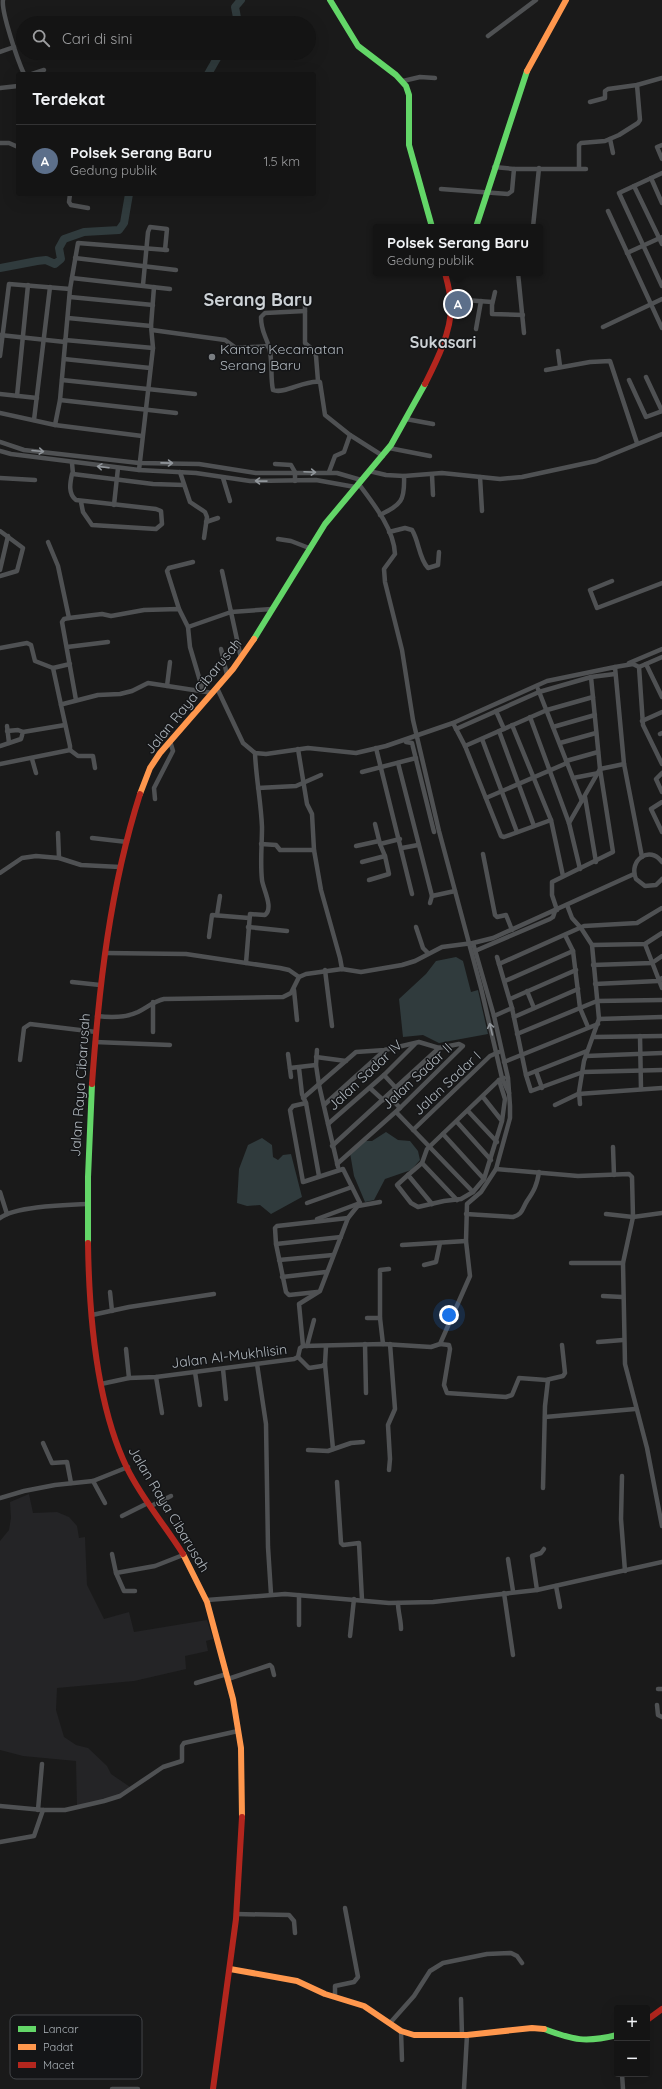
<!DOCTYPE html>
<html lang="id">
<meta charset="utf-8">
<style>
body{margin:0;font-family:Quicksand,sans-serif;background:#212122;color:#f1f3f6}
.controls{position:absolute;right:12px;bottom:12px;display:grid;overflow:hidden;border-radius:4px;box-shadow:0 4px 16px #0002}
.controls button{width:36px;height:36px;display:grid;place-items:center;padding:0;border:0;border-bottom:1px solid #333334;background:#141414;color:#f1f3f6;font:20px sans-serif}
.you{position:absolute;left:449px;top:1315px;width:14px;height:14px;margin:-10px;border:3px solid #fff;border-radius:50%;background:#1a73e8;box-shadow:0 0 0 6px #1a73e833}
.badge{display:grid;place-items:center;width:26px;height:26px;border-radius:50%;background:#7c3aed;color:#fff;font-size:13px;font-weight:700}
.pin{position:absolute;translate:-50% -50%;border:2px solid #fff;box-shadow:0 1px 4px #0006}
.popup{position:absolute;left:373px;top:224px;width:170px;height:52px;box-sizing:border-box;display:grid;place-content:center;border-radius:4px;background:#141414;filter:drop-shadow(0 1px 3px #0005);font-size:13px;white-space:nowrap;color:#9d9ea0}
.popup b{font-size:15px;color:#f1f3f6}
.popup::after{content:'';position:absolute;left:50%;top:100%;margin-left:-8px;border:8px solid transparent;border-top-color:#141414}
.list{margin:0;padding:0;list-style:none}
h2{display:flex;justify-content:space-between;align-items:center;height:52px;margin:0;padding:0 16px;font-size:17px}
h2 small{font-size:13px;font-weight:400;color:#9d9ea0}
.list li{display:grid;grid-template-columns:26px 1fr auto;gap:12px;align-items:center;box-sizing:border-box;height:72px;padding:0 16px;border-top:1px solid #333334}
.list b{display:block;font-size:15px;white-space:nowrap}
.list p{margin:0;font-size:13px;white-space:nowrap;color:#9d9ea0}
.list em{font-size:13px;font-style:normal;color:#9d9ea0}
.icon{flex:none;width:22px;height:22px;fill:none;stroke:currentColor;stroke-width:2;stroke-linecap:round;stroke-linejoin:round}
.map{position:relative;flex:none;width:662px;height:2089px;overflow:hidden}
.search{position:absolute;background:#141414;box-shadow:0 4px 16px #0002;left:16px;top:16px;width:300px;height:44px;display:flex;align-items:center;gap:10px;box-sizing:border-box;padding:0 14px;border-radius:22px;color:#9d9ea0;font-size:15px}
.panel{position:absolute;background:#141414;box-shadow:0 4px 16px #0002;left:16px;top:72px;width:300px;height:124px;border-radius:4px}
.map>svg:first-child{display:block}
.built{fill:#242426}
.water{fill:#303b3d}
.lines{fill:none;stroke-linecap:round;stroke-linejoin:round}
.river{stroke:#303b3d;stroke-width:8}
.street{stroke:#4f5153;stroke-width:4.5}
.fast{stroke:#63d668;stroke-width:6}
.slow{stroke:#ff974d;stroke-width:6}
.jam{stroke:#b3261e;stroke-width:6}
.oneway{stroke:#91969b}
.poi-dot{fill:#7a7e82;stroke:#141517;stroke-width:1.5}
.labels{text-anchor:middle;stroke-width:3;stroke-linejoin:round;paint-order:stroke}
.poi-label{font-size:14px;fill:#adb4ba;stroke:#141517;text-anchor:start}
.street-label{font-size:14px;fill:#adb4ba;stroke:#141517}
.quarter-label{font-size:16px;font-weight:bold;fill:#cdd2d6;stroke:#141517}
.district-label{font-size:18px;font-weight:bold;fill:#cdd2d6;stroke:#141517}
.key{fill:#141517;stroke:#424548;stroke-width:1}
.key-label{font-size:11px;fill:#adb4ba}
</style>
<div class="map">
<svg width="662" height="2089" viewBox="0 0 662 2089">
<rect width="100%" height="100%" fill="#1a1a1a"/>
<path class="built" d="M29 1494 33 1513 57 1512 69 1517 77 1526 79 1538 85 1537 87 1585 104 1619 129 1612 134 1632 207 1620 213 1639 206 1641 208 1651 185 1656 186 1669 134 1681 57 1688 56 1710 64 1737 76 1745 88 1748 107 1766 111 1774 130 1787 113 1799 77 1808 76 1761 23 1756 0 1750V1541L9 1530 11 1518 10 1502Z"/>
<g class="water">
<path d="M456 957 463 961 471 992 478 990 488 1034 439 1043 423 1035 403 1037 399 999 426 974 436 961Z"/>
<path d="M386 1132 398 1140 410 1141 418 1151 420 1160 411 1170 385 1179 374 1200 365 1202 354 1176 350 1153 363 1141H372Z"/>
<path d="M262 1138 272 1145 273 1157 278 1160 283 1155 291 1154 302 1197 271 1214 260 1205 247 1206 237 1203 239 1169 248 1145Z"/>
</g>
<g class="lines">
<g class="river">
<path d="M238 23 235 7 241 0"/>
<path d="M208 74 220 53"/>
<path d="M0 268 37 261 46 260 55 264 61 259 59 248 64 239 84 232 119 230 124 223 129 194"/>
</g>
<g class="street">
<path d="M3 0C1 12 18 61 24 74"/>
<path d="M488 36 536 0"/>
<path d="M0 52 14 47"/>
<path d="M32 74 44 70"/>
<path d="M403 81 420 77 435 78"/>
<path d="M0 88 18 86"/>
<path d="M590 102 605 98V91L608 89 637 85 662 78"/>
<path d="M610 139 613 153"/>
<path d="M0 143H9L18 147"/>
<path d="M662 145 657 147 662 159"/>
<path d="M494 167 514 169H586"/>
<path d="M579 168V145L581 143 605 141 619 135 638 123 640 120 637 85"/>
<path d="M662 173 619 193 662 286"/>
<path d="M651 178 662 203"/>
<path d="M634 186 662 244"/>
<path d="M441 189 508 194 512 191 514 169"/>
<path d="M70 194 69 202 71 205 88 208"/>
<path d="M608 211 662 328"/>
<path d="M533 227 539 168"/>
<path d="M627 253 662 237"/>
<path d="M75 258 176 270"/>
<path d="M518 273 524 333"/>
<path d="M72 278 170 289"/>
<path d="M143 285 148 232 150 227 167 229 165 250"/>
<path d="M495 292 492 305V314L523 315"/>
<path d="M70 297 153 305"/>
<path d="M296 298H305V343L312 349 316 356 318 381"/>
<path d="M451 299 492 302"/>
<path d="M305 311 265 313 261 317C261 331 265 334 269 347 273 361 270 376 273 390 284 395 306 379 320 382L325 415 350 435 383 456"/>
<path d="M68 318 151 326 153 348 139 470"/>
<path d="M151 326 154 287"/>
<path d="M603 327 662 299"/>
<path d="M476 329 481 301"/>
<path d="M152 330 225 340 236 348 269 346"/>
<path d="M0 335 65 342"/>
<path d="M65 340 153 348"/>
<path d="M558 351 560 366"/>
<path d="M0 356 9 284 70 289"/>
<path d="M64 359 150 368"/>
<path d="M546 370 590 362 610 361 637 443"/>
<path d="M646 377 662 411"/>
<path d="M62 380 195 394"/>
<path d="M629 380 646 417 662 411"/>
<path d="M0 394 37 398"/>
<path d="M17 396 28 285"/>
<path d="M60 400 176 413"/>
<path d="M0 413 55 425 142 436"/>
<path d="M406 419 433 424"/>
<path d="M34 420 50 287"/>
<path d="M55 425 60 400 70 289 78 243 167 250"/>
<path d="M0 442 24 450 139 463 199 464 256 473H337L361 480"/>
<path d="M389 448 430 456"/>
<path d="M0 451 11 454 139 470 196 473 250 481 316 480 355 487"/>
<path d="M72 463 73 474 153 484 184 485"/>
<path d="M275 464 291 465 295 472V481"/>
<path d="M369 471 386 475 404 476 442 473 500 479 522 477 596 461 662 434"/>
<path d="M180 472 190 502 205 512 207 517 204 538"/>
<path d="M329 472 335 456 344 452 350 435"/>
<path d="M72 474C70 483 68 494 76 500L156 509 161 511 162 524 156 529 92 525 83 512 81 502"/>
<path d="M432 475 433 495"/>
<path d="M480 477 482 511"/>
<path d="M0 478 35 480"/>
<path d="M223 478 230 501"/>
<path d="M358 483C373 503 394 529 395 554L384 569 385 582 402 650 413 720 439 831 481 988 502 1078 509 1093"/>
<path d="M114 505 118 468"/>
<path d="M380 515C401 504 405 502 404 476"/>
<path d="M206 522 218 518"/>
<path d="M0 531 23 548 17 571 0 576"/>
<path d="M389 532 405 528 412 530C419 541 419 559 428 568L438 565 439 552"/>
<path d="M278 539 291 541 309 548"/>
<path d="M48 542 58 566 69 618 64 619 62 622 76 700"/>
<path d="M0 570 8 536"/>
<path d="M222 571 231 612 272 609"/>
<path d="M612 581 590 590 597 608 662 583"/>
<path d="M179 609 167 571 169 568 193 562"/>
<path d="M69 618 102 614 111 616 144 610 179 609 188 627 190 647 203 691"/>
<path d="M188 627 231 612 241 658"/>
<path d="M67 647 108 642"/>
<path d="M0 648 27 643 31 645 35 661 53 668 61 705"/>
<path d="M221 649 227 675"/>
<path d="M629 663 662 649"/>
<path d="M646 664 662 697"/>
<path d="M615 667 633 664 639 667 643 725 662 764"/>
<path d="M639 667 662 657"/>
<path d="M53 668 70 664"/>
<path d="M167 686 170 662"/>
<path d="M217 688 243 743 255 753 266 754 308 748 356 753 386 746 453 723 547 681 615 667 624 764 642 857"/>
<path d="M538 689 582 801"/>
<path d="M496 711 504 729"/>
<path d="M530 717 569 823 580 869"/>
<path d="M642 721 662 712"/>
<path d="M453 723 465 746 501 836 504 837 551 820"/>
<path d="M512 725 551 820 563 876"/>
<path d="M7 726 9 743"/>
<path d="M553 727 595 715"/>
<path d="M456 729 539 692 591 677 615 674"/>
<path d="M7 731 18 730 23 732"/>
<path d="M499 731 534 826"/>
<path d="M660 734 662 733"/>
<path d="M482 739 517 832"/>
<path d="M406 742 412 743 434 832"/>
<path d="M560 743 596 733"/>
<path d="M0 746 21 739 23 732 65 725"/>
<path d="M465 746 547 710 593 697"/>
<path d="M376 748 412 894"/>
<path d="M298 749 307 804 312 814 314 850 321 890 340 958 342 969"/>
<path d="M70 750 78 756H93L95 768"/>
<path d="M32 759 36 773"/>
<path d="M566 761 598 752"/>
<path d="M398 763 432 896"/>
<path d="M0 764 70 750V746L61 705 63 704 98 695 120 694 132 691 148 683 213 693"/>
<path d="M362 772 416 758"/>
<path d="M662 773 656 779 662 792"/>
<path d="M573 778 599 773"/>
<path d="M258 788 296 786 321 775"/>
<path d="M585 797 596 862"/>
<path d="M486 798 567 763"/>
<path d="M155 799 154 788 173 751 170 741"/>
<path d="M662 802 651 809 662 832"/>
<path d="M569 823 600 769 624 764"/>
<path d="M375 824 380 844 400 839"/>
<path d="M58 833 59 858"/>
<path d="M92 838 127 842"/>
<path d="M261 844 276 845 280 850H314"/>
<path d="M356 846 379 841"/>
<path d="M402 848 418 845"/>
<path d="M483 854 495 915 497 917 506 915 512 930"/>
<path d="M362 862 385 856"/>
<path d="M662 862C650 845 628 860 636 879L645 886 656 885 662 879"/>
<path d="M0 873 22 858 36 856 59 858 81 865 120 867"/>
<path d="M369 880 389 874 385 856 380 844"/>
<path d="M430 903 432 896 455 891"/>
<path d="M567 905 572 918 581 928 592 945 599 1019 584 1061 579 1092 580 1104"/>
<path d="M557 910 552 895V882L613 852 600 769 591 677"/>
<path d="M217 915 220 896"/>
<path d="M248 927 287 931"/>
<path d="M416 927 423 948 428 953"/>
<path d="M565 935 573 951 580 1008 588 1027"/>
<path d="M209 937 212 915 249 918"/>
<path d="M645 944 662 988"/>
<path d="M592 945 645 944 662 933"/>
<path d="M475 951 550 919 553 917 555 911"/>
<path d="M105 953 186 954 280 968 289 970 299 977"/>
<path d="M497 957 512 1008 526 1075 531 1091 583 1072 662 1070"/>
<path d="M246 963 250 914 265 915C274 908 263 889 262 880 260 862 262 845 262 827 261 802 256 778 255 753"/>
<path d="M499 964 584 926 637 923 662 908"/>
<path d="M593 965 652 963 662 956"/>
<path d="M325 970 332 1026"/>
<path d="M505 981 573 951"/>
<path d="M72 982 100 985"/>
<path d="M595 984 658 981 662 978"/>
<path d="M294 990 297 1020"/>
<path d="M527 991 534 1008"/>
<path d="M510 999 576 970"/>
<path d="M97 1016C112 1018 125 1018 138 1012 148 1007 154 1001 164 999L283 997 291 993 299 977 306 974 342 969 361 972 402 965 415 961 442 947 473 943 493 938 634 874"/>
<path d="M494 1016 512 1008"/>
<path d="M514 1017 578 989"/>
<path d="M599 1019 662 1017"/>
<path d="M153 1032V1002"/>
<path d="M517 1034 597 1001 662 1000"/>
<path d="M640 1036 641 1089"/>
<path d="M594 1037 662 1036"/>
<path d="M95 1042 170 1045"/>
<path d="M317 1050 316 1065 319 1085 338 1167"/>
<path d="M288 1054 291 1077"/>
<path d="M586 1056 662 1053"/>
<path d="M316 1057 346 1061"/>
<path d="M20 1060 24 1028 30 1024 96 1032"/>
<path d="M504 1062 598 1024"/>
<path d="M290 1068 316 1065"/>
<path d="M299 1068 302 1094 306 1103 319 1176"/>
<path d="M536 1071 542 1088"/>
<path d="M384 1075 396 1088"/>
<path d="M526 1075 587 1051"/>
<path d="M499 1080 505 1099 502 1121"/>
<path d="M370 1088 383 1100"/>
<path d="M388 1095 400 1108"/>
<path d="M303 1098 356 1052 385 1050 419 1042 439 1048 459 1044 463 1046 400 1108 337 1164"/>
<path d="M324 1105 385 1050"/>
<path d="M555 1105 578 1094 662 1088"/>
<path d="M468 1111 497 1142"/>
<path d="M396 1112 473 1192 484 1179 502 1121 483 1097"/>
<path d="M457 1122 491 1160"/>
<path d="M328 1124 384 1075 415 1044"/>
<path d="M413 1130 490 1056 499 1052"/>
<path d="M443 1134 484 1179"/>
<path d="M332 1146 439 1048"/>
<path d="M613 1147 614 1175"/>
<path d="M422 1163 457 1200"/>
<path d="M496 1169 578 1176 629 1174 632 1177 633 1217 623 1263 625 1364 647 1448 662 1526"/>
<path d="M408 1175 397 1185 411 1203 418 1207 444 1201 461 1199 473 1192"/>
<path d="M0 1192 7 1214"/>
<path d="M307 1203 352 1187"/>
<path d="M432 1204 408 1175 422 1163 427 1149 499 1080 504 1078"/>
<path d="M358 1206 380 1202"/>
<path d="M466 1214 513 1217C523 1214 522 1209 527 1201 534 1191 537 1185 539 1172"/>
<path d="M606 1214 633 1217 662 1213"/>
<path d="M0 1218C15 1206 66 1205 87 1204"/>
<path d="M317 1219 360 1203"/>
<path d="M276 1244 341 1237"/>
<path d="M402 1245 466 1241"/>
<path d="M279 1260 333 1255"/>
<path d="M571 1263H623"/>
<path d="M424 1265 436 1262 440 1243"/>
<path d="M282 1277 326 1272"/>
<path d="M110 1292 112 1311"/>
<path d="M317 1292 289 1295 286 1292 276 1244 275 1228 277 1226 348 1218"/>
<path d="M603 1296 622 1297"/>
<path d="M92 1315 129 1307 214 1294"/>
<path d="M367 1318H380"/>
<path d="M598 1342 623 1340"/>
<path d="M365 1344 366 1393"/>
<path d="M383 1344 380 1318V1270L389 1269"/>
<path d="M440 1344 449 1345 450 1349 444 1385 447 1393 506 1397 512 1395 519 1378 546 1380 563 1376 565 1373 562 1345"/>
<path d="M303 1346 299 1304 320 1291 348 1218 360 1203 343 1169 303 1182 290 1110 293 1106 306 1103"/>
<path d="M307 1346 314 1320"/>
<path d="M126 1349 129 1378"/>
<path d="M298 1357 309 1368 322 1366 325 1364 326 1346"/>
<path d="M257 1364 266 1424 268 1547 271 1594"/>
<path d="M325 1364 333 1449"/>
<path d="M223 1369 226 1399"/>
<path d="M195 1372 200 1405"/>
<path d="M156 1377 162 1413"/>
<path d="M101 1384 129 1378 156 1377 294 1359 298 1357 300 1348 303 1346 383 1344 431 1347 440 1344 470 1276 466 1241 467 1204 481 1192 496 1169 510 1118V1106L508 1078 494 1016 473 943"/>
<path d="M545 1417 635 1409"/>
<path d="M43 1443 52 1463 67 1462 71 1483"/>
<path d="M308 1450 328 1451 351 1443 363 1442"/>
<path d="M389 1470 390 1459 388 1425 395 1409 390 1344"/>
<path d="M622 1476 621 1519 625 1571"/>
<path d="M93 1481 105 1503"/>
<path d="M337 1482 341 1543 343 1545 359 1543 362 1600"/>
<path d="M543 1488 545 1406 548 1380"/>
<path d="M0 1498 24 1491 55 1485 93 1481 128 1467"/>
<path d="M151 1506 171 1496"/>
<path d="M122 1516 148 1503"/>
<path d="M112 1554 116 1573 155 1566 183 1555"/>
<path d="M508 1559 513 1591"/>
<path d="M116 1573 124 1591H135"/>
<path d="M556 1586 560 1607"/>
<path d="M537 1590 532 1556 541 1553 544 1549"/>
<path d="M504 1593 513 1655"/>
<path d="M299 1595V1625"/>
<path d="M207 1600 285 1594 389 1603 433 1602 537 1590 662 1562"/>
<path d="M398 1603C398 1612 401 1620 401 1629"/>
<path d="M350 1636 354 1599"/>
<path d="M228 1679 270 1665 272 1667 274 1675"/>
<path d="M196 1683 227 1674"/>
<path d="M658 1689H662"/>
<path d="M657 1705 658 1715 662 1717"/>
<path d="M0 1806 43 1810H65L104 1801 120 1796 163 1767 182 1761V1746L184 1743 238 1731"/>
<path d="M38 1810 42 1764"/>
<path d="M0 1842 34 1836 43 1810"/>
<path d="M236 1914 289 1915 294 1921 295 1933"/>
<path d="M335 1996V1986L354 1982 358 1977 345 1908"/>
<path d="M461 1999 462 2036"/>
<path d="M390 2023 414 1996 430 1971 443 1963 487 1954 511 1953 517 1956 522 1963"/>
<path d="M401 2031 402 2060"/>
<path d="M622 2074 623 2089"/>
<path d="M112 2089H138"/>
<path d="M464 2089 467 2035"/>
</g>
<g class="fast">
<path d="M330 0 358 46 396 75 406 86 409 95V145L432 227"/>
<path d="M476 227 527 71"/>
<path d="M254 639 325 524 391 445 425 384"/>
<path d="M88 1243V1177L92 1084"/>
<path d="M544 2029C574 2040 585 2043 617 2035"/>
</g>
<g class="slow">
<path d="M527 71 566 0"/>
<path d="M140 794 150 768 160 753 233 669 254 639"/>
<path d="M183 1554 207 1602 233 1699 241 1748 242 1817"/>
<path d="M230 1969 297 1981 325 1994 364 2006 401 2031 414 2035H467L532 2028 544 2029"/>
</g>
<g class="jam">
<path d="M425 384C436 362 451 333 451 307 451 295 448 284 445 273"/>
<path d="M92 1084C99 986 110 888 140 794"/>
<path d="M88 1243C89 1313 96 1404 127 1468 142 1499 165 1525 183 1554"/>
<path d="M647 2020 662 2009"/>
<path d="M213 2089 236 1919 242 1817"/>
</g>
</g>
<defs><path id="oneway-shaft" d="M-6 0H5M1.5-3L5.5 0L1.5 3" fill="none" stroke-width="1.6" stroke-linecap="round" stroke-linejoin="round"/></defs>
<g class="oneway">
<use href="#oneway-shaft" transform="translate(38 451) rotate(5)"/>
<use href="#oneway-shaft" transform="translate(167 463) rotate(1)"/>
<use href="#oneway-shaft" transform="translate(103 467) rotate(-173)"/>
<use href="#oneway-shaft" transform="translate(310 472) rotate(3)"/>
<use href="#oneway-shaft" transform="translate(261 481) rotate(-179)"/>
<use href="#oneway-shaft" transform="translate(491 1029) rotate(-103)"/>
</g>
<circle class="poi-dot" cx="212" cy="357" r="4"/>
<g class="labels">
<g class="poi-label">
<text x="220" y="354">Kantor Kecamatan<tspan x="220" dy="16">Serang Baru</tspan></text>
</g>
<g class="street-label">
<text transform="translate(193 696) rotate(-51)" y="5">Jalan Raya Cibarusah</text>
<text transform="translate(365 1075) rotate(-43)" y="5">Jalan Sadar IV</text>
<text transform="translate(417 1076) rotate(-43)" y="5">Jalan Sadar II</text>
<text transform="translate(447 1083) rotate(-43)" y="5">Jalan Sadar I</text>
<text transform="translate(80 1085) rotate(-86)" y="5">Jalan Raya Cibarusah</text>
<text transform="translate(229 1356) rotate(-7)" y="5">Jalan Al-Mukhlisin</text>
<text transform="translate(169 1509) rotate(59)" y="5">Jalan Raya Cibarusah</text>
</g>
<g class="quarter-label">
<text x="443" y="348">Sukasari</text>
</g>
<g class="district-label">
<text x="258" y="306">Serang Baru</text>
</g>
</g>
<rect x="10" y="2015" width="132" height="64" rx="6" class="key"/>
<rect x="18" y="2026" width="18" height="6" fill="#63d668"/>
<rect x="18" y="2044" width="18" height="6" fill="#ff974d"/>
<rect x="18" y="2062" width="18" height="6" fill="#b3261e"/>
<g class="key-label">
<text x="43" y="2033">Lancar</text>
<text x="43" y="2051">Padat</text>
<text x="43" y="2069">Macet</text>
</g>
</svg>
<div class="controls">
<button>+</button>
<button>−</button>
</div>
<div class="you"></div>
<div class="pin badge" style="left:458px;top:304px;background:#5c6f8a">A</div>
<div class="popup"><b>Polsek Serang Baru</b>Gedung publik</div>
<div class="search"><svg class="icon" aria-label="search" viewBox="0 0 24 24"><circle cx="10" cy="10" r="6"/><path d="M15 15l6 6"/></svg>Cari di sini</div>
<section class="panel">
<h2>Terdekat<small></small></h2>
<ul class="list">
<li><span class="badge" style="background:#5c6f8a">A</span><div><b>Polsek Serang Baru</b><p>Gedung publik</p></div><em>1.5 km</em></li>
</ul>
</section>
</div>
